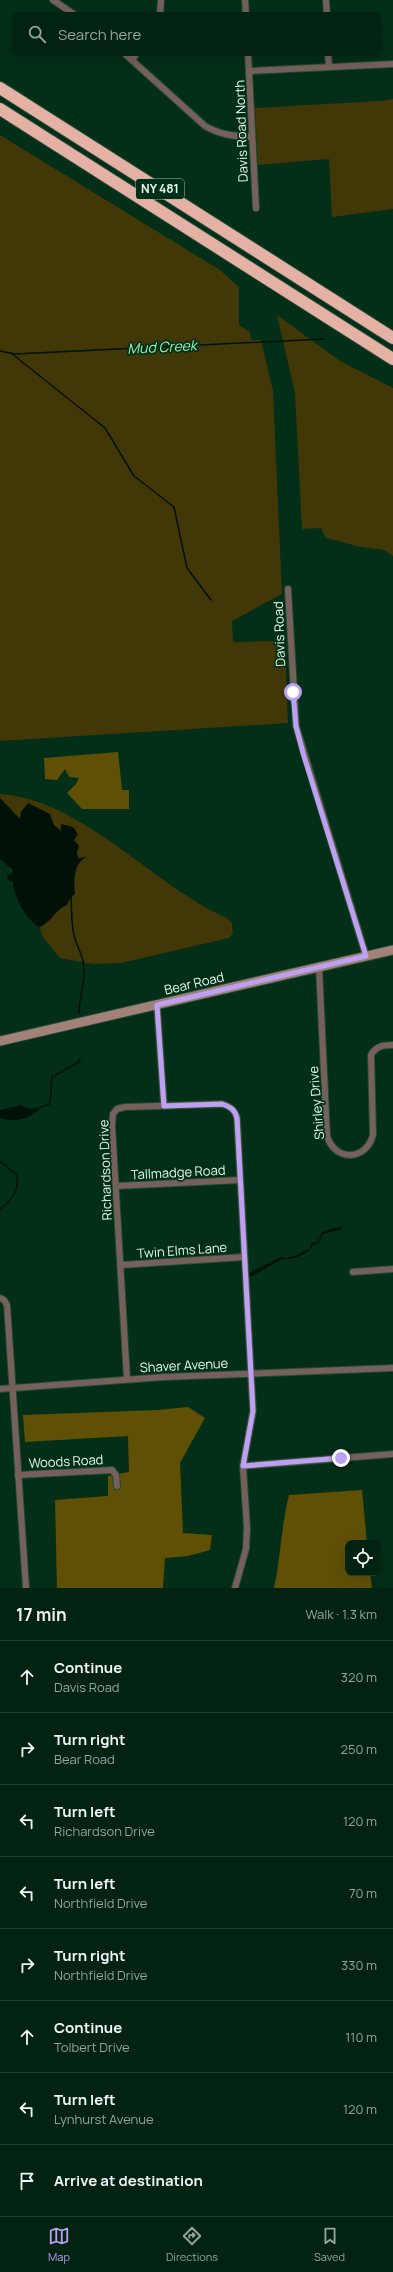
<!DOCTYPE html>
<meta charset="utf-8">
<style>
body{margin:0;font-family:Manrope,sans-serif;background:#0c2a1b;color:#f1f3f6}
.controls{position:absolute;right:12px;bottom:12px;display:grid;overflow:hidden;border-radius:8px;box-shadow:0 4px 16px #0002}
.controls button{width:36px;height:36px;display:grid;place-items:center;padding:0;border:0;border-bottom:1px solid #233f32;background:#022212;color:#f1f3f6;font:20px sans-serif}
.stop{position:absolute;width:12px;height:12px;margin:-9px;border:3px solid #bca0f2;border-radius:50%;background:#fff}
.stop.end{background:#bca0f2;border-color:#fff;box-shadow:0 1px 4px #0008}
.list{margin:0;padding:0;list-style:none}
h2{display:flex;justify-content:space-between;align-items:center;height:52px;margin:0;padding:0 16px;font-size:17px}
h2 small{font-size:13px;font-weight:400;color:#96a49f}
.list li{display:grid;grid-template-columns:26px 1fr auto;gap:12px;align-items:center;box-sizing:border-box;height:72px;padding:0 16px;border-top:1px solid #233f32}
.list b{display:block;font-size:15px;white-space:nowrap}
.list p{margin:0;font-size:13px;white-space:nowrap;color:#96a49f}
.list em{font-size:13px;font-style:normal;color:#96a49f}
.icon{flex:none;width:22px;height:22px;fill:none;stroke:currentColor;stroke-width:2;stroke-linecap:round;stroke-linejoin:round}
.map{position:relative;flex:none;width:393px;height:1588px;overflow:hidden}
.search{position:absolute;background:#022212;box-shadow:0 4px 16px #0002;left:12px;right:12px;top:12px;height:44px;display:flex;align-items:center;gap:10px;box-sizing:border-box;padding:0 14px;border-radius:8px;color:#96a49f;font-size:15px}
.sheet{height:628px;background:#022212}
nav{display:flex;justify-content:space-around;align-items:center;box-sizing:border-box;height:56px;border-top:1px solid #233f32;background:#022212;font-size:11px;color:#96a49f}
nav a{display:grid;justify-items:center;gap:2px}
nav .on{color:#bca0f2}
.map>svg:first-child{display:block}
.green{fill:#423706}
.forest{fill:#605006}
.water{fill:#011106}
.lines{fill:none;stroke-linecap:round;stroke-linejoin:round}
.stream{stroke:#011106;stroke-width:1.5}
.street-casing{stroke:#224a35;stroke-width:8}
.secondary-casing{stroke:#224a35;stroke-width:11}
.highway-casing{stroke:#224a35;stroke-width:14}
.street{stroke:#75605b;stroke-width:6}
.secondary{stroke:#a28179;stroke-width:9}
.highway{stroke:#e4b1a4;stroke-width:12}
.route{stroke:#bca0f2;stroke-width:5}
.labels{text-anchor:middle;stroke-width:3.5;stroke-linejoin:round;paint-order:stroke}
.shield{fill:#032e18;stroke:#9fbcaa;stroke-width:1}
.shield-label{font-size:12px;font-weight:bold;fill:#e2f9e9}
.street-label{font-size:13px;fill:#e2f9e9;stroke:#032e18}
.water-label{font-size:14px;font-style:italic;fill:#98f1b8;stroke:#032e18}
</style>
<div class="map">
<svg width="393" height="1588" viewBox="0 0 393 1588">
<rect width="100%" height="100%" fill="#032e18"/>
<g class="green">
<path d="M393 99V209L332 217 329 159 258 165 255 108 380 101Z"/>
<path d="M0 135 220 270 239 287V325L250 332 251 340H261L273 391 282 594 232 621 233 642 285 641 288 723 0 741Z"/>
<path d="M277 315 340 361 393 388V556L384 550 361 547 326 538 321 528 302 529 295 393Z"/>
<path d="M0 794C82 799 152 885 227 918L232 923 233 933 229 938 121 963 93 964 60 958 42 936 35 905 0 853Z"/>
</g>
<g class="forest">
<path d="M118 752 122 790H129V809H82L67 793 76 784 79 778 69 777 65 769 57 780 45 779 44 758Z"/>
<path d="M188 1407 205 1418 180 1463 183 1533 212 1535 210 1550 188 1556 165 1558 163 1588H57L55 1500 108 1496V1476L129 1472 128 1436 25 1442 23 1415 158 1410Z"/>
<path d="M362 1490 367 1543H348V1573H370L372 1588H274C281 1556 281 1527 289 1495Z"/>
</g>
<g class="water">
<path d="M0 798 20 819 21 812 28 803 50 814 54 825 61 831V824L73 827 78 834 74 840 79 846 77 852 78 858 86 857C73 864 74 881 75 894L69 900 67 905C56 909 51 922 40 927 27 922 13 895 13 882L8 880 7 875 13 874 12 869 0 859Z"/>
<path d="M21 1105 30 1109 41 1107C31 1119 14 1123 0 1118V1110Z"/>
<path d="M342 1226V1229L323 1234 319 1243 313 1245C308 1255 292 1260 282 1259L250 1277 249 1273 281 1257 287 1258 297 1255 309 1249 312 1243 318 1242 322 1232Z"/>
</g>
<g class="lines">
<g class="stream">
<path d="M0 351 15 354 324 339"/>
<path d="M11 353 105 428 134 476 174 507 187 568 211 600"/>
<path d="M71 898C72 910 71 924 74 935 76 944 81 952 83 961 87 978 79 997 79 1013"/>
<path d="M41 1107 50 1104 52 1077 79 1062 80 1058"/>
<path d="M0 1161 17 1175C19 1190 12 1200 0 1209"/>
</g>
<g class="street-casing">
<g id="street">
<path d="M53 0 75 15"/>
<path d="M245 0 246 15"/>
<path d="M326 0 327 15"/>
<path d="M160 15 161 0"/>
<path d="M124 53 205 126C220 135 234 136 251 137"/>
<path d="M248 53 256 208"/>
<path d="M328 53 329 67"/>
<path d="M132 60 137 53"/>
<path d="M249 71 393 64"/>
<path d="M288 589 296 726 366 956"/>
<path d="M319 967 327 1136C335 1162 366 1161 373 1135L371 1055C376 1046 383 1045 393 1045"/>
<path d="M157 1005 164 1106"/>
<path d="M116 1186 240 1180"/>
<path d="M121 1265 244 1257"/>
<path d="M353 1272 393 1269"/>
<path d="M0 1298 4 1300 7 1305 26 1588"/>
<path d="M127 1379 112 1125 113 1114 117 1109 125 1107 222 1104C231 1107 235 1110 237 1118L253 1411 243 1466 247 1528 246 1549 235 1588"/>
<path d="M0 1389 164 1377 393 1368"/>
<path d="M243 1466 393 1454"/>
<path d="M18 1475 112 1470 116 1475 117 1486"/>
</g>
</g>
<g class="secondary-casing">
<path id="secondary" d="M0 1041 393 950"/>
</g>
<g class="highway-casing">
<g id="highway">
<path d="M0 88 393 338"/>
<path d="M0 109 393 359"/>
</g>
</g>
<use href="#street" class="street"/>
<use href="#secondary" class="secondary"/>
<use href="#highway" class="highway"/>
</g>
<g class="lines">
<path class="route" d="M293 692 296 726 303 753 366 956 157 1005 164 1106 222 1104C231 1107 235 1110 237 1118L253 1411 243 1466 341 1458"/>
</g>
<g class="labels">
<rect class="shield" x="136" y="179" width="48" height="20" rx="3"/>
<g class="shield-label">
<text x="160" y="193">NY 481</text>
</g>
<g class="street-label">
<text transform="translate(241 131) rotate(-92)" y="5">Davis Road North</text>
<text transform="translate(279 634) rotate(-92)" y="5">Davis Road</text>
<text transform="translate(194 983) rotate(-13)" y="5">Bear Road</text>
<text transform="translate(316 1103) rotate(-95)" y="5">Shirley Drive</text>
<text transform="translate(105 1170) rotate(-92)" y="5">Richardson Drive</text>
<text transform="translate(178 1172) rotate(-3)" y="5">Tallmadge Road</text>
<text transform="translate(182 1250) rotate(-4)" y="5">Twin Elms Lane</text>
<text transform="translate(184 1365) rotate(-3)" y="5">Shaver Avenue</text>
<text transform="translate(66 1461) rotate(-3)" y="5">Woods Road</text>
</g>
<g class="water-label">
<text transform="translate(162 347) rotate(-3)" y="5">Mud Creek</text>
</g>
</g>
</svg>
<div class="controls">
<button><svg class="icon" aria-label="locate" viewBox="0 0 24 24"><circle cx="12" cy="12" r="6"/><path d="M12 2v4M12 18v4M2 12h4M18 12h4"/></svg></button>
</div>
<div class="stop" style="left:293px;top:692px"></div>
<div class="stop end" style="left:341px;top:1458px"></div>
<div class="search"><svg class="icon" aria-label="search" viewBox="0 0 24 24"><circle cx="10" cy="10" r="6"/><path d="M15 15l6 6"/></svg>Search here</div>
</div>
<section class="sheet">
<h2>17 min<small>Walk · 1.3 km</small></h2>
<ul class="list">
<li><svg class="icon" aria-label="ahead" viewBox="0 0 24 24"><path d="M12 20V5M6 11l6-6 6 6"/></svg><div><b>Continue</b><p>Davis Road</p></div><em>320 m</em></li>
<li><svg class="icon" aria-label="right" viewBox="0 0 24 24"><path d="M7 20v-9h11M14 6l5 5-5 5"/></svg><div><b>Turn right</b><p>Bear Road</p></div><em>250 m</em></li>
<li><svg class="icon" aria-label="left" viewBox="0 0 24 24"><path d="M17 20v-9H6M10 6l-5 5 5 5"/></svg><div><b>Turn left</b><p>Richardson Drive</p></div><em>120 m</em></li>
<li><svg class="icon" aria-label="left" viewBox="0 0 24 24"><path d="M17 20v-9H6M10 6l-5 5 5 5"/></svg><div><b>Turn left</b><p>Northfield Drive</p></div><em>70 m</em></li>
<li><svg class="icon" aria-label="right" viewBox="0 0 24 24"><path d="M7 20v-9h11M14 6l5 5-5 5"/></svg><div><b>Turn right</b><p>Northfield Drive</p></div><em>330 m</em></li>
<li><svg class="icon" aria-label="ahead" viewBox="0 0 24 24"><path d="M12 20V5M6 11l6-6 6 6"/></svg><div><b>Continue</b><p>Tolbert Drive</p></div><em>110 m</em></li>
<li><svg class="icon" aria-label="left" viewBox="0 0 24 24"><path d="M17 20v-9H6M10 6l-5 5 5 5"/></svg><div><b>Turn left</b><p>Lynhurst Avenue</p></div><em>120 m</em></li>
<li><svg class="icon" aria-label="arrive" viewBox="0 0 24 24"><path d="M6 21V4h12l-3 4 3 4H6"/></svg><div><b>Arrive at destination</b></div></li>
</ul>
</section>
<nav>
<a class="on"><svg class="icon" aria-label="map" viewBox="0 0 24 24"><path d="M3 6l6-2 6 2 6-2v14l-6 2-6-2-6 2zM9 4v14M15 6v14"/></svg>Map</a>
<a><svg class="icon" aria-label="directions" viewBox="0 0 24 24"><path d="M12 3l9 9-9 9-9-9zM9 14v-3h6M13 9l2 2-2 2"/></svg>Directions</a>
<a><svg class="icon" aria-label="saved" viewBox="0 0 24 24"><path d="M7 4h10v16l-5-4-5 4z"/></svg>Saved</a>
</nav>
